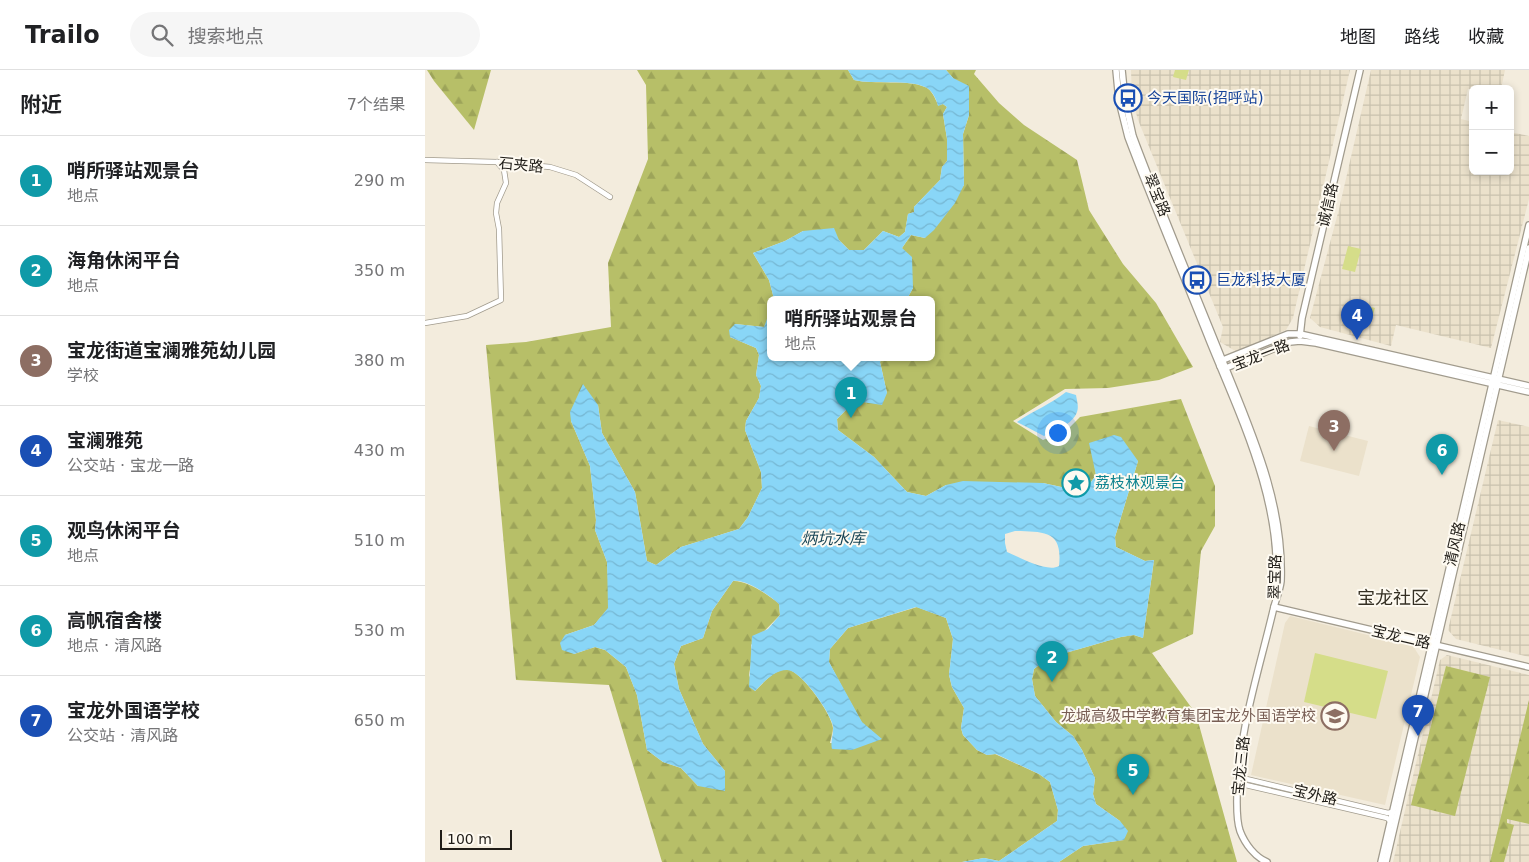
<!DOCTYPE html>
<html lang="zh">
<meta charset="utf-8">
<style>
body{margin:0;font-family:"DejaVu Sans","Noto Sans SC",sans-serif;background:#f6f6f6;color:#202124}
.controls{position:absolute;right:15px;top:15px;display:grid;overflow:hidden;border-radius:8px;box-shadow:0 2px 8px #0003}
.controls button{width:45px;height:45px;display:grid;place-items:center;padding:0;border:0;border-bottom:1px solid #e0e0e0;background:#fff;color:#202124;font:25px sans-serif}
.scale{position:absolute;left:15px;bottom:12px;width:72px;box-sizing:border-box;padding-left:5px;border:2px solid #201d18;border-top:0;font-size:14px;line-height:18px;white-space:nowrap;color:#201d18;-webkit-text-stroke:4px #fefaf1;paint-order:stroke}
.you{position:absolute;left:632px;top:362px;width:18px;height:18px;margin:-12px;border:4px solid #fff;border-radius:50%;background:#1a73e8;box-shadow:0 0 0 8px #1a73e833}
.badge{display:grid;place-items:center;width:32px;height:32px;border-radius:50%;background:#d93025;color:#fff;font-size:16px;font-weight:700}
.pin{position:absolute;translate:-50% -41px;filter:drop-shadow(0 1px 2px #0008)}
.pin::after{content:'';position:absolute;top:26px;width:18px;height:15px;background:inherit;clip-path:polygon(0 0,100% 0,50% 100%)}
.popup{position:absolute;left:342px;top:226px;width:168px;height:65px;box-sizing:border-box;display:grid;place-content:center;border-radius:8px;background:#fff;filter:drop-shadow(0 1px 4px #0005);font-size:16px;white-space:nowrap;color:#757577}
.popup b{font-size:19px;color:#202124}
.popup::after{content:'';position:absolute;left:50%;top:100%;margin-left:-10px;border:10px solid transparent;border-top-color:#fff}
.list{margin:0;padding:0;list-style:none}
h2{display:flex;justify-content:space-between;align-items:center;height:65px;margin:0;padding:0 20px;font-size:21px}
h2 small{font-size:16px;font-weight:400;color:#757577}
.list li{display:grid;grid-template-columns:32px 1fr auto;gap:15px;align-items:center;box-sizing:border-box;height:90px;padding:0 20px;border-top:1px solid #e0e0e0}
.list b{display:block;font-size:19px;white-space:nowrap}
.list p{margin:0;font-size:16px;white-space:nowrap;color:#757577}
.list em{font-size:16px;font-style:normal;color:#757577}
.icon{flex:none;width:28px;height:28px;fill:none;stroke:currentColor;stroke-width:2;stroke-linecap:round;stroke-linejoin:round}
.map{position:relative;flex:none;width:1104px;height:792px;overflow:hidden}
header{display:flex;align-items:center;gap:30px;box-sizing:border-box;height:70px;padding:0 25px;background:#fff;border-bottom:1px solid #e0e0e0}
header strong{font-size:24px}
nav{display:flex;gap:28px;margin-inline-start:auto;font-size:18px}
.search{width:350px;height:45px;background:#f6f6f6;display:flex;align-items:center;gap:12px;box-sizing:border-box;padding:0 18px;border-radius:28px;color:#757577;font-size:19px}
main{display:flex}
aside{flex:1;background:#fff}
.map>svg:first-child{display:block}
.built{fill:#ebe1cb}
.industrial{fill:url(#industrial-grid)}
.forest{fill:url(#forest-firs)}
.garden{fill:#d5dd89}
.water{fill:url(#water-waves);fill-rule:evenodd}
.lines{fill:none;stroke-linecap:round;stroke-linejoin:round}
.minor-casing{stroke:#a19b8d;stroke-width:6}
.tertiary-casing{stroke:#a19b8d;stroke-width:8}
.minor{stroke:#fff;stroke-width:4.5}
.tertiary{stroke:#fff;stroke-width:5.5}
.labels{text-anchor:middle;stroke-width:4;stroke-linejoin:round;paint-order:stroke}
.transit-label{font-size:15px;fill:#164399;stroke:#fefaf1;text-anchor:start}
.street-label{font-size:15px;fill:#201d18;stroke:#fefaf1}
.culture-label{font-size:15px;fill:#0d838f;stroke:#fefaf1;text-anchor:start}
.education-label{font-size:15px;fill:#785e54;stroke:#fefaf1;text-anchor:end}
.water-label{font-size:16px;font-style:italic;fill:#184556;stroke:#fefaf1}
.quarter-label{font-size:18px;fill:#353024;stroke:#fefaf1}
</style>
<header>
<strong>Trailo</strong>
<div class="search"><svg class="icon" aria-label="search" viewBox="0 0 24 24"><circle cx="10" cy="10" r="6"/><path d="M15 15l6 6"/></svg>搜索地点</div>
<nav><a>地图</a><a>路线</a><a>收藏</a></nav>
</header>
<main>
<aside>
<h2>附近<small>7个结果</small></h2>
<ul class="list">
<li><span class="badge" style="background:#0f9aa8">1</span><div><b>哨所驿站观景台</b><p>地点</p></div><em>290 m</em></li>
<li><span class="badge" style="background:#0f9aa8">2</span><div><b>海角休闲平台</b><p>地点</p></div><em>350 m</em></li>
<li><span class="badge" style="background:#8d6e63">3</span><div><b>宝龙街道宝澜雅苑幼儿园</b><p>学校</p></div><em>380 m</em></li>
<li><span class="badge" style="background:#1a4fb4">4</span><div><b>宝澜雅苑</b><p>公交站 · 宝龙一路</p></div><em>430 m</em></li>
<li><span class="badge" style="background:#0f9aa8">5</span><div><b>观鸟休闲平台</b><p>地点</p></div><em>510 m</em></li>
<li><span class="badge" style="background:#0f9aa8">6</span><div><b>高帆宿舍楼</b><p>地点 · 清风路</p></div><em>530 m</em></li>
<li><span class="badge" style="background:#1a4fb4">7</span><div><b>宝龙外国语学校</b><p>公交站 · 清风路</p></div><em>650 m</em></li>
</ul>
</aside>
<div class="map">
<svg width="1104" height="792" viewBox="0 0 1104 792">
<defs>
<pattern id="industrial-grid" width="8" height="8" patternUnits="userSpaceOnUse" patternTransform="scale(1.25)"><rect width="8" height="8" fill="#ebe1cb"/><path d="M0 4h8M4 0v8" fill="none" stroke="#c9c1ae"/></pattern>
<pattern id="forest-firs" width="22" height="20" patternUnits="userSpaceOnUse" patternTransform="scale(1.25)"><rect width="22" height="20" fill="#b7bf68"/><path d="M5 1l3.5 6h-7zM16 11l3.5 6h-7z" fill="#9da459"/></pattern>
<pattern id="water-waves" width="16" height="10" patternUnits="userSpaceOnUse" patternTransform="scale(1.25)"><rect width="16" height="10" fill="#89d6f7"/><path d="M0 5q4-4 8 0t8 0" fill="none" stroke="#76b7d3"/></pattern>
</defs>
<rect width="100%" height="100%" fill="#f3ecdd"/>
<g class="built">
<path d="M884 356 943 371 934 406 875 391Z"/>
<path d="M865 546 988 576 995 587 960 735 826 705 860 553Z"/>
</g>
<g class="industrial">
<path d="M706 0H925L868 248 861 260 812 282 795 272 798 257 713 50 707 29Z"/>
<path d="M946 0H1080L1076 19H1043L1036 49 1048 52V101H1085V62L1104 66V129L1066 278 971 255 966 276 895 257 885 248 914 139Z"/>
<path d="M1073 350 1104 357V587L1031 569 1023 560Z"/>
<path d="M1022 585 1104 605V792H968L1015 590Z"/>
</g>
<g class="forest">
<path d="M2 0H66L49 60 9 11Z"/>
<path d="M212 0H423L429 10C450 15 482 9 500 17 507 20 510 28 513 35L518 34 522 37 518 44 522 69V91L517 97 515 110 489 137V142L483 144 480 162 474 167 458 161 439 180H424L414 170 378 161 360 171 328 183 344 210 349 229H346V238L340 257 310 254 305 267 331 278 334 285 331 305 336 316 334 328 321 351 320 360 336 402 337 418 323 447 314 459 256 477 231 495 222 491 210 422 177 363 173 335 146 351 165 396 171 450 170 460 182 492 184 527 183 539 169 555 140 565 149 584 170 577 180 580 201 597 212 625 222 680 238 692 256 698 273 716 300 701 278 674 254 619 249 594 256 576 278 568 287 541 308 511C321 510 344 525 354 534L355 545 326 575 327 587 324 605 330 621C338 613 349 600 361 599 375 599 407 644 408 658 408 662 406 668 405 673L439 674 456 669 437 653 417 617 404 592 405 579 423 558 492 537 521 548 528 569 524 605 527 617 539 638 536 658 538 665 552 680 562 685 570 684 614 704 625 712 633 740 632 751 574 791 559 788 537 792H237L184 615 91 610 61 275 101 272 186 257 183 193 223 89 221 15Z"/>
<path d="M521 0H551L549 4 574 33 599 55 652 90 664 140 698 194 731 233 768 297 734 310 683 318 640 319 588 351 618 370 643 359 655 347 756 329 790 416V456L776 481 768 564 727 583 771 644 812 792H634L658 776 699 770 695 751 671 734 668 724 670 708 657 680 648 666 631 652 610 626 607 609 609 599 623 588 696 567 709 565 718 568 729 490 720 491 691 477 690 467 713 391 667 380 671 405 659 422 618 413 521 415 501 426 482 422 449 387 413 360 412 349 430 331 462 323 455 292 458 287H506V229H482L488 218 477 178 486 165 500 168 539 115 538 64 544 45 528 8Z"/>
<path d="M1021 596 1065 607 1030 746 986 735Z"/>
<path d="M1104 630V754L1082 749V753L1089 755 1079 792H1065Z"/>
</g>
<g class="garden">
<path d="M750 0H764L761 10 748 7Z"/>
<path d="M923 176 936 179 930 202 917 199Z"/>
<path d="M926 232 950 238 946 251 923 246Z"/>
<path d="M890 583 963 601 951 649 879 632Z"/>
</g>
<g class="water">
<path d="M423 0H521L528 8 544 16V45L538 64 539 115 530 133 509 160 500 168 486 165 477 178 487 187 488 218 482 229H349L344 210 328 183 360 171 378 161 409 158 414 170 424 180H439L458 161 474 167 480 162 483 144 489 142V137L515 110 517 97 522 91V69L518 44 522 37 518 34 513 36C511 28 507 20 500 17 483 9 449 15 429 10Z"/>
<path d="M346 238V287H458L455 292 462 323 457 335 430 331 412 349 413 360 449 387 482 422 501 426 521 415 538 411 618 413 659 422 671 405 664 373 689 365 696 367 713 391 690 467 691 477 720 491 729 490 718 568 709 565 696 567 623 588 609 599 607 609 610 626 631 652 648 666 657 680 670 708 668 724 671 734 695 751 703 761 699 770 658 776 634 792H537L559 788 574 791 632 751 633 740 625 712 614 704 571 684 562 685 552 680 538 665 536 658 539 638 527 617 524 605 528 569 521 548 491 537 423 558 405 579 404 592 437 652 457 669 427 680 407 679C405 671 409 664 408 656 405 642 376 600 362 600 349 600 338 613 330 621L324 617 327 566 343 559 355 545 354 534C344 525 321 509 308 511L287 541 278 568 256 576 249 594 254 619 278 674 300 701V721L273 716 256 698 238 692 222 680 212 625 201 597 180 580 170 577 149 584 137 580 135 573 140 565 169 555 183 538 182 492 170 460 171 450 165 396 146 351 145 342 158 314 173 335 177 363 210 422 222 491 231 495 256 477 314 459 323 447 337 418 336 402 320 360 321 351 334 328 336 316 331 305 334 285 331 278 305 267 304 260 310 254 339 257ZM590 461C619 462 638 460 634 496 622 503 594 487 582 482L580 473V464Z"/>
<path d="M641 322 651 325C652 331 654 337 652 342 648 354 630 361 619 366L592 352C608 341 626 334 641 322Z"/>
</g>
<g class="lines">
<g class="minor-casing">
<g id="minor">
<path d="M0 90 72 92 125 97 151 105 185 127"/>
<path d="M0 253 42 246 76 230 74 159 71 143 72 133 81 113 79 100 72 92"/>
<path d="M813 707 963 743 967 742"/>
<path d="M812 713 962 748 965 751"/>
</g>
</g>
<g class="tertiary-casing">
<g id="tertiary">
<path d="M691 0 694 31 703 67C729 136 758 204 785 272 816 348 860 438 850 523"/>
<path d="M697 0 700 30 708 66C736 141 767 214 797 289 826 361 859 432 856 511 855 521 850 531 848 541 834 600 814 661 812 723 812 735 811 749 815 761 820 774 830 787 842 792"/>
<path d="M875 266 877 248 935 0"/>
<path d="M1104 316 875 264H863L798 290 795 296 801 298 865 272 875 271 891 273 1104 322"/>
<path d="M849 537 1104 597"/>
<path d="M956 792 1104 155"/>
<path d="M961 792 1104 178"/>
</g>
</g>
<use href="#minor" class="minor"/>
<use href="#tertiary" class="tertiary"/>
</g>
<defs>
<g id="bus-ring" transform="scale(1.4375)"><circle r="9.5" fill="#fefaf1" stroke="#1a4fb4" stroke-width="1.5"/><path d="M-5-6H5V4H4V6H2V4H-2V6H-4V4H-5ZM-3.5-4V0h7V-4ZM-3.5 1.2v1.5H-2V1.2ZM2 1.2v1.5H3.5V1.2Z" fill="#1a4fb4"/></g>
<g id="sight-ring" transform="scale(1.4375)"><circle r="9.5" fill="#fefaf1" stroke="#0f9aa8" stroke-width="1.5"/><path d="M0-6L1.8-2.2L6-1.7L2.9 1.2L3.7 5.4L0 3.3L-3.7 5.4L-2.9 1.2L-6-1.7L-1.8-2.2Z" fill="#0f9aa8"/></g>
<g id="school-ring" transform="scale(1.4375)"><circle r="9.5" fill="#fefaf1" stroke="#8d6e63" stroke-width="1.5"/><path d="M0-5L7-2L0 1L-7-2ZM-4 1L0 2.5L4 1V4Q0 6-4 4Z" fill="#8d6e63"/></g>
</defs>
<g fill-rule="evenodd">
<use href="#bus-ring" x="703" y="28"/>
<use href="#bus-ring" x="772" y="210"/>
<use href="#sight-ring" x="651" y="413"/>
<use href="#school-ring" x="910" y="646"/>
</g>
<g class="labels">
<g class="transit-label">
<text x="722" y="33">今天国际(招呼站)</text>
<text x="791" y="215">巨龙科技大厦</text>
</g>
<g class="street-label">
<text transform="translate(96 95) rotate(5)" y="5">石夹路</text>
<text transform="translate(732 125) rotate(68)" y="5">翠宝路</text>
<text transform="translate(903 135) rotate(-77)" y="5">诚信路</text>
<text transform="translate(836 285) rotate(-21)" y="5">宝龙一路</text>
<text transform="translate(1030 474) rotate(-77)" y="5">清风路</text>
<text transform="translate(850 507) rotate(-89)" y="5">翠宝路</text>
<text transform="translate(976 567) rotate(13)" y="5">宝龙二路</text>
<text transform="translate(816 696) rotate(-84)" y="5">宝龙三路</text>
<text transform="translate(890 725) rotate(13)" y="5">宝外路</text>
</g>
<g class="culture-label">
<text x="670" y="418">荔枝林观景台</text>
</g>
<g class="education-label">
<text x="891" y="651">龙城高级中学教育集团宝龙外国语学校</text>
</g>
<g class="water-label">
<text x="408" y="474">炳坑水库</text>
</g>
<g class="quarter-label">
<text x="968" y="534">宝龙社区</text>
</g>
</g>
</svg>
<div class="controls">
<button>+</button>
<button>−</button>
</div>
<div class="scale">100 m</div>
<div class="you"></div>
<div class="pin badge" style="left:426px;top:348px;background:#0f9aa8">1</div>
<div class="popup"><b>哨所驿站观景台</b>地点</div>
<div class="pin badge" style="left:627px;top:612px;background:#0f9aa8">2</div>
<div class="pin badge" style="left:909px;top:381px;background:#8d6e63">3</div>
<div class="pin badge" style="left:932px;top:270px;background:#1a4fb4">4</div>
<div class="pin badge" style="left:708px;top:725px;background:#0f9aa8">5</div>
<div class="pin badge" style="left:1017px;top:405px;background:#0f9aa8">6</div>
<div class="pin badge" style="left:993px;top:666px;background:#1a4fb4">7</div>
</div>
</main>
